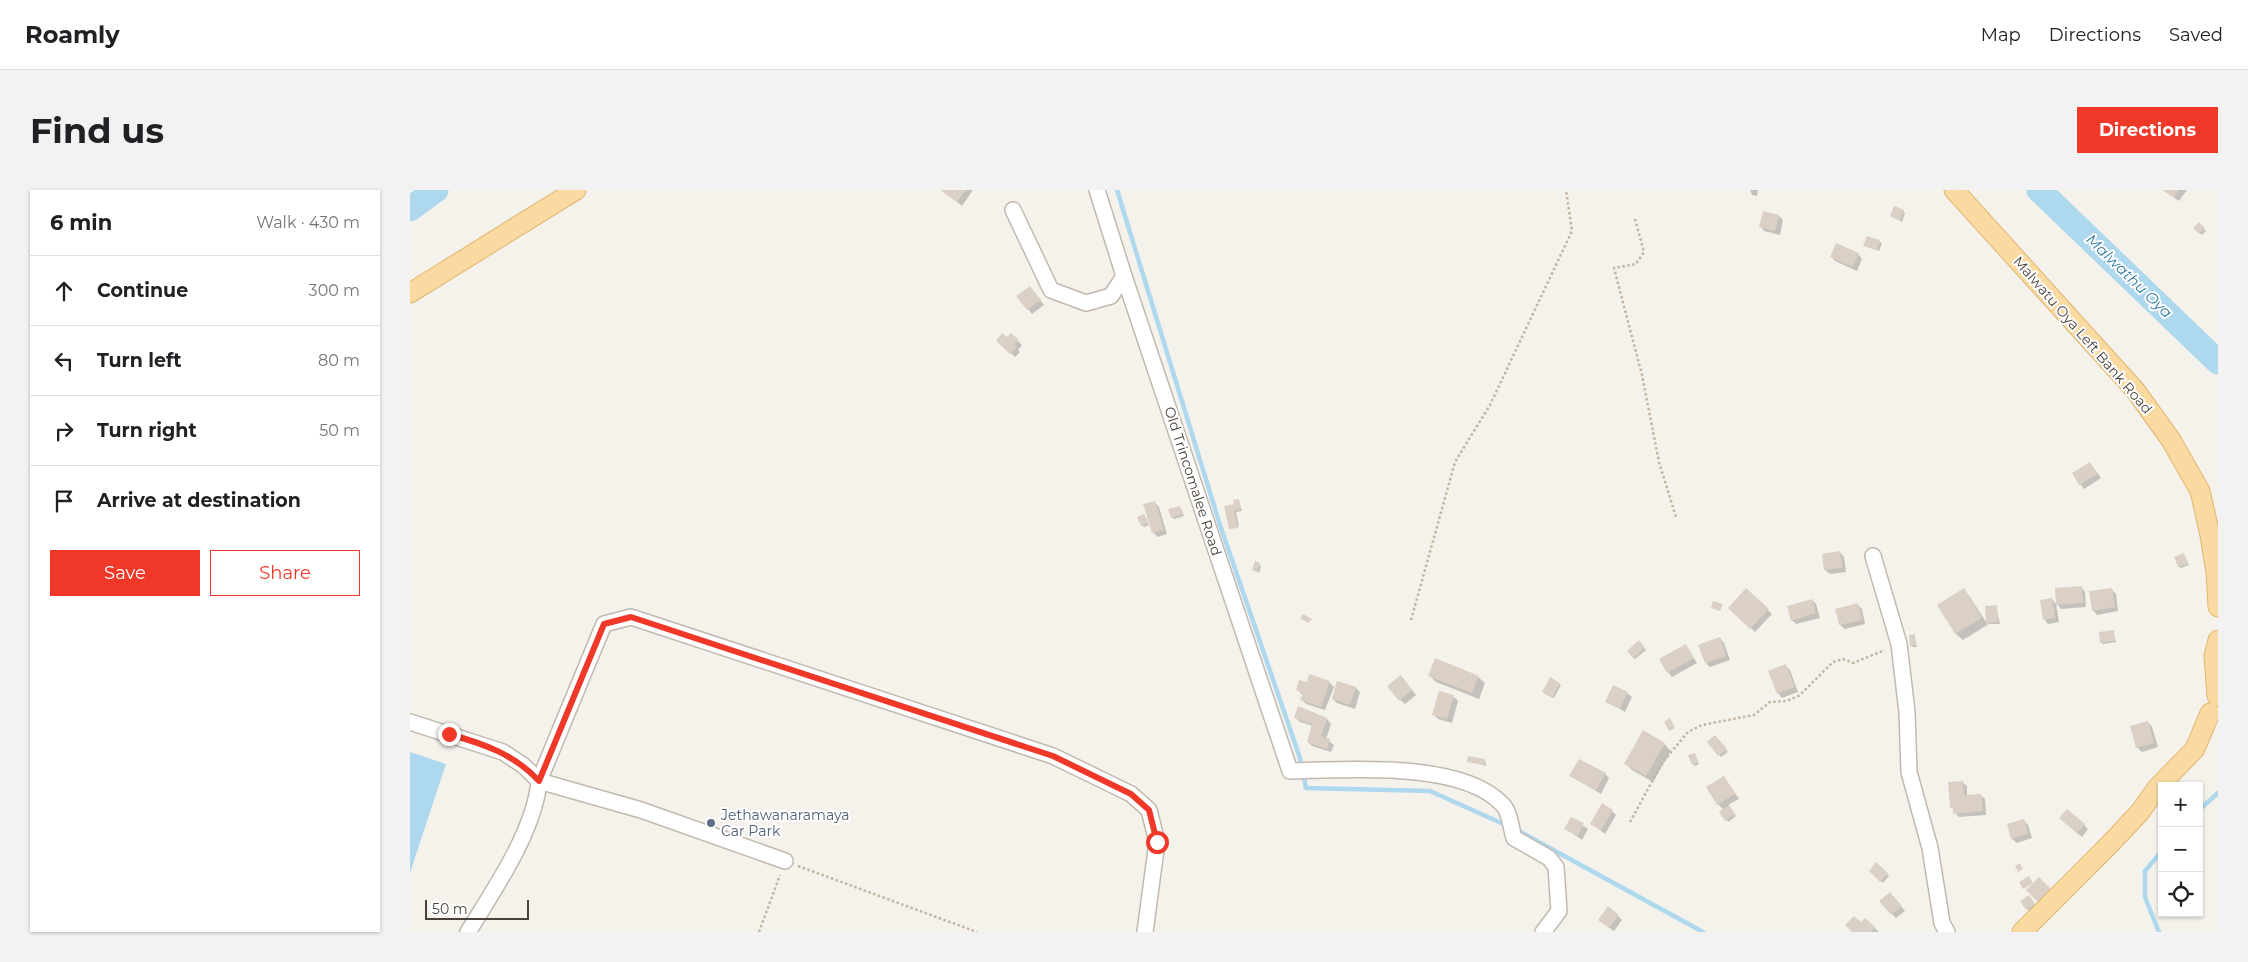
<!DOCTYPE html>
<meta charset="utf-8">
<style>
body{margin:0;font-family:Montserrat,sans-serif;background:#f2f2f2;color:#202124}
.controls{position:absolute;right:15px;bottom:15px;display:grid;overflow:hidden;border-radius:0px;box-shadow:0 1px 4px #0004}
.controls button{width:45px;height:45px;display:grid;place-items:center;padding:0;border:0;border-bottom:1px solid #e0e0e0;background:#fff;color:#202124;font:25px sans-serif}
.scale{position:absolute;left:15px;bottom:12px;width:104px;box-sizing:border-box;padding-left:5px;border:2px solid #4a423a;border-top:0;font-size:14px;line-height:18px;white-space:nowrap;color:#4a423a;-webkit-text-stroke:4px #fff;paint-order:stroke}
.stop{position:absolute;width:15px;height:15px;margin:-11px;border:4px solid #f03829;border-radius:50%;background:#fff}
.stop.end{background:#f03829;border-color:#fff;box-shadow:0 1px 5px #0008}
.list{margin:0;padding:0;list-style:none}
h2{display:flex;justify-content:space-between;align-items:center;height:65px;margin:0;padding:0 20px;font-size:21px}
h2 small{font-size:16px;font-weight:400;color:#757577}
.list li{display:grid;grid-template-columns:32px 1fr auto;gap:15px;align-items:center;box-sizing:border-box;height:70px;padding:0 20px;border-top:1px solid #e0e0e0}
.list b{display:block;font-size:19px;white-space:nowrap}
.list em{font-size:16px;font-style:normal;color:#757577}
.actions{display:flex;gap:10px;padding:15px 20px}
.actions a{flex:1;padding:11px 0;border:1px solid #f03829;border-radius:0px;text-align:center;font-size:18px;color:#f03829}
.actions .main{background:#f03829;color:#fff}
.icon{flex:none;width:28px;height:28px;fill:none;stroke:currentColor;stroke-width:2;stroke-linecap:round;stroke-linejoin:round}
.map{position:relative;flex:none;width:1808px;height:742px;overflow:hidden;border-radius:0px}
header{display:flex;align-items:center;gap:30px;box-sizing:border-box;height:70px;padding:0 25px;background:#fff;border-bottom:1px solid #e0e0e0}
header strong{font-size:24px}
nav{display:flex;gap:28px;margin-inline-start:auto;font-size:18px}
.intro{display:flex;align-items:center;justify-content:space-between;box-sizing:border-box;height:120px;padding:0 30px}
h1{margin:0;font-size:35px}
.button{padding:12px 22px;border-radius:0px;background:#f03829;color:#fff;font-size:18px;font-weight:700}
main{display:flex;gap:30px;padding:0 30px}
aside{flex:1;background:#fff;border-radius:0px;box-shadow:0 1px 4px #0004}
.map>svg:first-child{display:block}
.water{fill:#add8ee}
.shadow{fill:#0003}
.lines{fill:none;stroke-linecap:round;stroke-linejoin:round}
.stream{stroke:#add8ee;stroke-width:4.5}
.river{stroke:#add8ee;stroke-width:25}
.building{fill:#dad0c5}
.minor-casing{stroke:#c1b9af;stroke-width:18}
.major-casing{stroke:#dfb670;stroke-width:21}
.path{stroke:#c2b4a1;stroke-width:2.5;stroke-dasharray:2.5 2.5;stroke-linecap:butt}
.minor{stroke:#fff;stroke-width:15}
.major{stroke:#fadaa1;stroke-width:19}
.route{stroke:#f03829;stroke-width:6}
.service-dot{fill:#5c6f8a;stroke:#fff;stroke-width:2}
.labels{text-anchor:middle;stroke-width:4;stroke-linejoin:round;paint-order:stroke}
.street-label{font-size:14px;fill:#4a423a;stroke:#fff}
.service-label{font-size:14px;fill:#4e5e75;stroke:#fff;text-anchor:start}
.water-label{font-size:15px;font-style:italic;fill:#327ba2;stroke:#fff}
</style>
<header>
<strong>Roamly</strong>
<nav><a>Map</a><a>Directions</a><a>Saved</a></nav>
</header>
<div class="intro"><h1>Find us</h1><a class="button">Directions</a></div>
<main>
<aside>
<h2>6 min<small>Walk · 430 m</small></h2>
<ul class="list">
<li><svg class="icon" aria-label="ahead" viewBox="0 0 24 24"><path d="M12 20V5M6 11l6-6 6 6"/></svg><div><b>Continue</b></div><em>300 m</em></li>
<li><svg class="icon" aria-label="left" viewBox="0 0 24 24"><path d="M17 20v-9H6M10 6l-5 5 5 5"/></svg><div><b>Turn left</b></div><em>80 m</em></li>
<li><svg class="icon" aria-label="right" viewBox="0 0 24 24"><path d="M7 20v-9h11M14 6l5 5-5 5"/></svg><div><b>Turn right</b></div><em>50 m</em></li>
<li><svg class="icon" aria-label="arrive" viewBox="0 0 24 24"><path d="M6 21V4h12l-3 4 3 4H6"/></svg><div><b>Arrive at destination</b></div></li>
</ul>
<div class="actions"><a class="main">Save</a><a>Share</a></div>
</aside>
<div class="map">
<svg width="1808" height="742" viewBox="0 0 1808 742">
<rect width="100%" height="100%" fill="#f5f2ec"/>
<path class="water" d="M0 562 36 574 0 683Z"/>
<g class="shadow">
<path d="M532 0H563L552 16Z"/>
<path d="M1340 0H1348L1347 6 1342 5Z"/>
<path d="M1753 0H1777L1769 11Z"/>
<path d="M1493 21 1495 23 1492 32 1481 26Z"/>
<path d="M1369 26 1373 30 1370 45 1354 41 1350 36Z"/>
<path d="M1789 34 1796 41 1792 45 1785 38Z"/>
<path d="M1457 47 1472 53 1469 61 1455 56Z"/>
<path d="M1448 64 1452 69 1447 81 1425 71 1421 66Z"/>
<path d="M624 102 634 115 622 124 618 119Z"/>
<path d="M601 144 612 155 608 160 610 162 605 167 587 150 597 149Z"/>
<path d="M1680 273 1691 288 1674 299 1670 294Z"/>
<path d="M828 310 832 321 826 322 829 336 820 338 825 315Z"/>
<path d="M744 312 749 317 757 344 748 347 743 342Z"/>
<path d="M770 317 774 326 764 329 762 327Z"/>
<path d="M736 328 739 335 734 337 732 335Z"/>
<path d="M1430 362 1434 367 1436 382 1420 384 1415 380 1413 365Z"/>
<path d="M1775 367 1779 375 1771 378 1769 377Z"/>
<path d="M846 373 851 376 849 383 843 379Z"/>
<path d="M1671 397 1675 402 1676 417 1651 419 1647 414Z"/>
<path d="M1701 399 1706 404 1708 421 1687 425 1683 420Z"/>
<path d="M1337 400 1362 424 1345 442 1320 418Z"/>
<path d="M1554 400 1560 407 1578 435 1576 418 1586 417 1590 434H1579L1553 450 1546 444 1529 415Z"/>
<path d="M1642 409 1646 414 1649 432 1638 434 1634 429Z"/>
<path d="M1402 410 1406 414 1410 428 1386 434 1382 430Z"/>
<path d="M1448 415 1452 419 1455 434 1435 439 1430 435Z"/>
<path d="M1703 441 1706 452 1693 454 1691 452Z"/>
<path d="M1504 446 1507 457H1503L1501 456Z"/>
<path d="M1310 448 1314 453 1320 470 1300 477 1296 473Z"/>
<path d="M1229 452 1236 460 1225 469 1218 461Z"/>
<path d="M1276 456 1287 473 1262 487 1258 482Z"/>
<path d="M1376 476 1380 480 1388 502 1372 508 1368 503Z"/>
<path d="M1019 485 1068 487 1075 493 1069 509 1026 492Z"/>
<path d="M995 491 1006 505 995 514 990 510Z"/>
<path d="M919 492 924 497 915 520 896 514 892 510 893 505 887 500 897 494Z"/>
<path d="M928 492 946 498 950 502 945 519 927 513 923 509Z"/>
<path d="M1149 494 1151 495 1144 508 1135 504Z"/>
<path d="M1217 503 1222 507 1215 522 1197 511Z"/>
<path d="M1044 507 1048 511 1042 533 1028 529 1023 524Z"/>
<path d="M888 518 917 529 921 534 916 549 924 555 921 562 902 556 898 552 903 536 890 532 885 527Z"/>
<path d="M1738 532 1742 537 1748 557 1732 562 1727 557Z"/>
<path d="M1234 542 1254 554 1261 561 1243 592 1222 580 1215 573Z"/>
<path d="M1305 547 1318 562 1311 567 1298 552Z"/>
<path d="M1285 564 1289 574 1285 576 1283 574Z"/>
<path d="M1075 570 1076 576 1058 571Z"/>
<path d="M1195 584 1199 588 1191 604 1161 586Z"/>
<path d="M1314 587 1329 609 1318 615 1326 626 1318 632 1311 622 1314 620 1308 614Z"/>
<path d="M1552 592 1557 596V606L1570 605 1575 609 1576 625 1549 627 1545 623 1542 617Z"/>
<path d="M1202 621 1206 625 1195 644 1182 634Z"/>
<path d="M1161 628 1178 639 1172 650 1156 639Z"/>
<path d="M1613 630 1618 635 1622 648 1607 653 1602 649 1598 635Z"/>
<path d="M1655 633 1674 635 1678 639 1672 647Z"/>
<path d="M1466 674 1479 686 1473 693 1460 681Z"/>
<path d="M1484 708 1495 721 1486 728 1482 724Z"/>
<path d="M1620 708 1626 716 1619 721 1611 711Z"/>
<path d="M1208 726 1212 730 1204 741 1194 734Z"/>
<path d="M1455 729 1469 742H1443Z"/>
</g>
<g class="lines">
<g class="stream">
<path d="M707 0 810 335 890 568 896 598 1020 601 1098 636"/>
<path d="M1789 620 1808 603"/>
<path d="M1105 639 1293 742"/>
<path d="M1749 742 1735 707V681L1752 661"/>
</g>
<g class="river">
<path d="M1629 0 1808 172"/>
<path d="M0 19 26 0"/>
</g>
</g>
<g class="building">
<path d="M530 0H556L547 12Z"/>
<path d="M1753 0H1769L1764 8Z"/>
<path d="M1484 16 1494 20 1490 31 1480 26Z"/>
<path d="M1353 21 1369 25 1365 41 1349 37Z"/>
<path d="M1789 32 1795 38 1789 44 1783 38Z"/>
<path d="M1457 46 1470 50 1467 60 1453 56Z"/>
<path d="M1426 53 1449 63 1443 77 1420 67Z"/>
<path d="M620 96 631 110 617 120 606 106Z"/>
<path d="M592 143 597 147 601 143 609 150 604 155 607 157 600 164 586 151Z"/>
<path d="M1680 272 1687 284 1669 295 1662 283Z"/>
<path d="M829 309 831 319 824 321 828 338 819 339 814 316 824 314 823 310Z"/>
<path d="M745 311 754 340 742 343 733 314Z"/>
<path d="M770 316 773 324 761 328 758 319Z"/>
<path d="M734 324 738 333 731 336 727 327Z"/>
<path d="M1430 361 1433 378 1414 380 1412 364Z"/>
<path d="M1774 363 1778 374 1768 377 1764 367Z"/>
<path d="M845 371 850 373 847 382 842 380Z"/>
<path d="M1672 396 1673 413 1646 415 1645 398Z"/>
<path d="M1336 398 1359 419 1340 439 1318 418Z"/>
<path d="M1554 398 1572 428 1545 444 1527 415Z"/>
<path d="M1702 398 1705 417 1682 421 1679 401Z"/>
<path d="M1642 408 1645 428 1633 430 1630 410Z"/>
<path d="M1402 409 1406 423 1381 431 1377 416Z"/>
<path d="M1303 411 1313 414 1310 421 1301 418Z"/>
<path d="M1448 413 1452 430 1429 435 1425 419Z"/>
<path d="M1587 415 1588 432 1576 433 1575 416Z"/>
<path d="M893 424 902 429 898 433 890 428Z"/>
<path d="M1704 440 1705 451 1690 453 1689 442Z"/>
<path d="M1505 444 1506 455 1500 456 1499 445Z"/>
<path d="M1310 447 1316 466 1295 473 1288 455Z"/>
<path d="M1229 450 1235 458 1223 468 1217 461Z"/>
<path d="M1276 454 1284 468 1257 483 1249 469Z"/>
<path d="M1025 468 1069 486 1062 503 1018 486Z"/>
<path d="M1376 474 1385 497 1367 504 1358 481Z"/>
<path d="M899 484 920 491 911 517 890 510 893 503 886 500 889 490 897 492Z"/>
<path d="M991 485 1002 500 989 511 977 496Z"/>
<path d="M1140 487 1150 493 1142 508 1132 502Z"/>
<path d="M927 491 946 497 940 515 922 509Z"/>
<path d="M1203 495 1218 502 1210 519 1195 512Z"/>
<path d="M1029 501 1044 505 1037 529 1022 525Z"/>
<path d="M888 516 917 528 911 546 920 549 917 559 897 552 902 534 884 528Z"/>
<path d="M1260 528 1265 538 1259 541 1254 532Z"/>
<path d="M1738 531 1744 553 1726 558 1720 536Z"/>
<path d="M1233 540 1255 553 1236 586 1214 574Z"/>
<path d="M1305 545 1317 559 1308 566 1297 552Z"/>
<path d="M1285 563 1288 573 1282 575 1278 565Z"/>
<path d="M1058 566 1075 569 1074 575 1057 572Z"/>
<path d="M1169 569 1196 583 1186 600 1159 586Z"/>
<path d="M1314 586 1325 604 1307 615 1296 597Z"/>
<path d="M1553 591 1554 605 1571 604 1573 621 1543 624V618H1540L1538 592Z"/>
<path d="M1192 613 1203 620 1191 640 1180 634Z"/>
<path d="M1319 615 1325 624 1315 631 1309 622Z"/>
<path d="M1657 619 1675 634 1667 643 1649 628Z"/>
<path d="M1161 627 1174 633 1168 646 1154 639Z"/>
<path d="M1614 629 1618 644 1601 649 1597 634Z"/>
<path d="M1466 672 1478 683 1470 692 1459 681Z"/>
<path d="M1610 673 1613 679 1608 682 1605 676Z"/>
<path d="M1619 686 1623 693 1613 699 1609 692Z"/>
<path d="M1629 687 1642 700 1629 713 1616 700Z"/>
<path d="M1480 702 1492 716 1481 725 1469 711Z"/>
<path d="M1619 705 1625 714 1616 720 1610 711Z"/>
<path d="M1198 716 1209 725 1199 738 1188 730Z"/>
<path d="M1444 726 1451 732 1455 728 1465 737 1461 742H1442L1435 735Z"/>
</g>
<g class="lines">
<g class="minor-casing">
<g id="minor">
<path d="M687 0 714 86 880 581C937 580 1052 570 1093 615 1100 622 1101 639 1104 648L1139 668 1146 677 1149 721 1133 742"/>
<path d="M603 20 641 100 676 113 701 106 714 86"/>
<path d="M1463 366 1489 454 1497 522 1499 582 1520 658 1532 733 1537 742"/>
<path d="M0 532 93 562 114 576 129 591 231 620 375 671"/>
<path d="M58 742C84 700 125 640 129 591L194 434 221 427 643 566 721 604 739 620 747 652 735 742"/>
</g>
</g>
<g class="major-casing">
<g id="major">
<path d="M1544 0 1725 200 1761 250 1790 301 1800 345 1806 382 1808 417"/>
<path d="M0 103 166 0"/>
<path d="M1807 506 1804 466 1808 450"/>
<path d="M1612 742 1701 653 1730 622 1747 598 1785 559 1800 523"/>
</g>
</g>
<g class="path">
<path d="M1225 29 1234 62 1226 74 1204 78 1232 185 1249 272 1266 327"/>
<path d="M1001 430 1045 272 1080 215 1162 41 1156 0"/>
<path d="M1220 632 1252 573 1278 542 1292 535 1344 525 1360 512 1377 511 1390 505 1423 472 1433 469 1443 473 1475 460"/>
<path d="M388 676 567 742"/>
<path d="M349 742 370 685"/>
</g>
<use href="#minor" class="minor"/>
<use href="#major" class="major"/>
</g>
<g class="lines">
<path class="route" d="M39 544C74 554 104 564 129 591L194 434 221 427 643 566 721 604 739 620 747 652"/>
</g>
<circle class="service-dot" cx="301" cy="633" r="5"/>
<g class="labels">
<g class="street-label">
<text transform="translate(1673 145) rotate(49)" y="5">Malwatu Oya Left Bank Road</text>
<text transform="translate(783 291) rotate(72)" y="5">Old Trincomalee Road</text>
</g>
<g class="service-label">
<text x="311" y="630">Jethawanaramaya<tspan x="311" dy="16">Car Park</tspan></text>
</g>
<g class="water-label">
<text transform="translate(1719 86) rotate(44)" y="5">Malwathu Oya</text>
</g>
</g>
</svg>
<div class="controls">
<button>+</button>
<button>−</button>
<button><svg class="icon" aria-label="locate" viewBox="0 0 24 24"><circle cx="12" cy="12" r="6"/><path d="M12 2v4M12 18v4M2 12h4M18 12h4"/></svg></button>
</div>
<div class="scale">50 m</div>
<div class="stop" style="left:747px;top:652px"></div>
<div class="stop end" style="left:39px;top:544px"></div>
</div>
</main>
